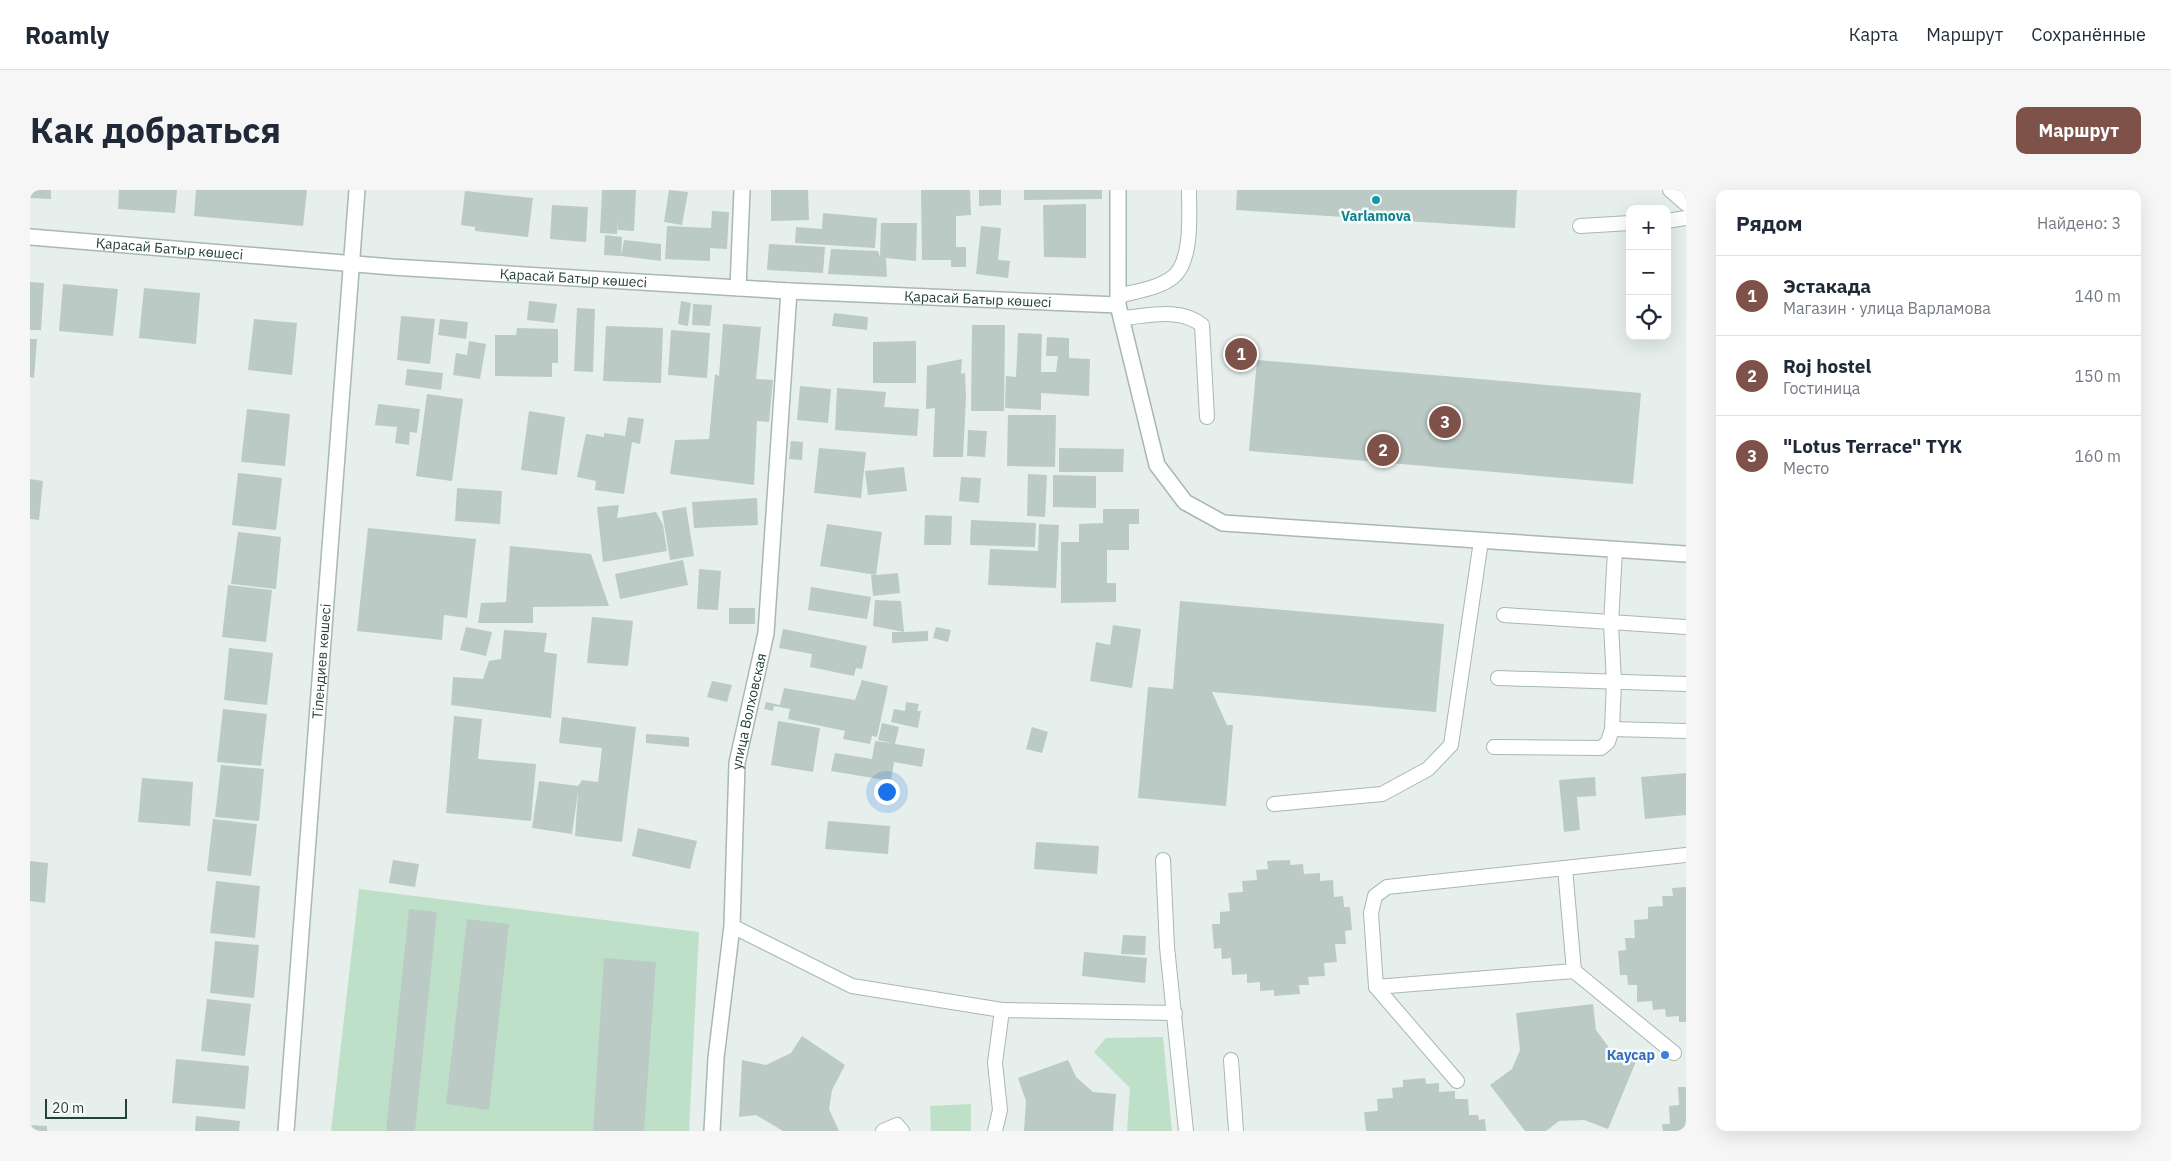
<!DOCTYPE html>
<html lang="ru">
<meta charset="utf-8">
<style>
body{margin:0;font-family:"IBM Plex Sans",sans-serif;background:#f6f6f7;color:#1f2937}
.controls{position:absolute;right:15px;top:15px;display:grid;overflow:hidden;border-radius:10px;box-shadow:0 5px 20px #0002}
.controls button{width:45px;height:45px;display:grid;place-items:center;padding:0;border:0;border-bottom:1px solid #e0e1e3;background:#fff;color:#1f2937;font:25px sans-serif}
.scale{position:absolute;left:15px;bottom:12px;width:82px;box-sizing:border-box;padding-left:5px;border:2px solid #24423a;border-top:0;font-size:14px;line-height:18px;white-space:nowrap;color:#24423a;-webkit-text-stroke:4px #f7fbf9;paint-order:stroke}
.you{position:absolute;left:856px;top:601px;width:18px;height:18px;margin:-12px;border:4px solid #fff;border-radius:50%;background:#1a73e8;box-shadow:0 0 0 8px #1a73e833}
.badge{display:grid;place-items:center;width:32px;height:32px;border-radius:50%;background:#7f5249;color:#fff;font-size:16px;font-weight:700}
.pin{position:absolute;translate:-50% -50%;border:2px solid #fff;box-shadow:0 1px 5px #0006}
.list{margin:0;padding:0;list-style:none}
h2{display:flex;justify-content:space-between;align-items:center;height:65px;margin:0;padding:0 20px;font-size:21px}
h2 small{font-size:16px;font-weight:400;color:#747a83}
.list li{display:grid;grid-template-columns:32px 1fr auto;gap:15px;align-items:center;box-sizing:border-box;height:80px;padding:0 20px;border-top:1px solid #e0e1e3}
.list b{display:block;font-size:19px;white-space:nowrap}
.list p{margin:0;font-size:16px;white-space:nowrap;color:#747a83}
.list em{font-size:16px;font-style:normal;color:#747a83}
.icon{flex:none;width:28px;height:28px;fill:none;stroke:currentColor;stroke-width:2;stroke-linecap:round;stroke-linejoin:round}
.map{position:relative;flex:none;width:1656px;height:941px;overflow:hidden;border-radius:10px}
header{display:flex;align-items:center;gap:30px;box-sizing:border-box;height:70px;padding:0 25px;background:#fff;border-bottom:1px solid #e0e1e3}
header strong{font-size:24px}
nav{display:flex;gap:28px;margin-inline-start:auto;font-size:18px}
.intro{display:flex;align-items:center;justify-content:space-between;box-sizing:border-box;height:120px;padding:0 30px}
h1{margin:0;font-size:35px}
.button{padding:12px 22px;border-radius:10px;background:#7f5249;color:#fff;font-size:18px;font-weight:700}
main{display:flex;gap:30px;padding:0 30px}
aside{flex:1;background:#fff;border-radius:10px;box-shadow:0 5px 20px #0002}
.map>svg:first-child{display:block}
.green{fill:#bfe0c8}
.building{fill:#bbcac4}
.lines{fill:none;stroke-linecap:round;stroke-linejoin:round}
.service-casing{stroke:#a8b8b2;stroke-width:16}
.minor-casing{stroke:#a8b8b2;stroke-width:18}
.tertiary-casing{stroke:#a8b8b2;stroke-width:18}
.service{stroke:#fff;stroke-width:14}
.minor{stroke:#fff;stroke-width:15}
.tertiary{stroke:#fff;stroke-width:15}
.culture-dot{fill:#0f9aa8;stroke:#f7fbf9;stroke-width:2}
.shop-dot{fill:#3f7fe0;stroke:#f7fbf9;stroke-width:2}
.labels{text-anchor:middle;stroke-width:5;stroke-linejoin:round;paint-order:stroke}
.culture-label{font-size:14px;font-weight:bold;fill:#0d838f;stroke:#f7fbf9}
.street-label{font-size:14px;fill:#24423a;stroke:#f7fbf9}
.shop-label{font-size:14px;font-weight:bold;fill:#366cbe;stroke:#f7fbf9;text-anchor:end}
</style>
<header>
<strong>Roamly</strong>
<nav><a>Карта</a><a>Маршрут</a><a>Сохранённые</a></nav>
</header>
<div class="intro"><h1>Как добраться</h1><a class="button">Маршрут</a></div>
<main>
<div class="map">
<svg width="1656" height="941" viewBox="0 0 1656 941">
<rect width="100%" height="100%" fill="#e6efeb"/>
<g class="green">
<path d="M329 699 669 742 659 941H301Z"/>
<path d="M1133 847 1142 941H1097L1100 898 1064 862 1076 848Z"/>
<path d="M941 914V941H901L900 916Z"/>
</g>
<g class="building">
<path d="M0 0H21V9L0 8Z"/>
<path d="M89 0H147L145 23 88 19Z"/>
<path d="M166 0H277L273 36 164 26Z"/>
<path d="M572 0H606L604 41 588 40V31L587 44 570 43Z"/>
<path d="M639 0 658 2 652 35 634 32Z"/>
<path d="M741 0H778L779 30 741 31Z"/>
<path d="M891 0H940L941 25 926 26V57H936V77H921V70H892Z"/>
<path d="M949 0H971V15L949 16Z"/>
<path d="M994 0H1072V9L994 10Z"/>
<path d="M1207 0H1487L1485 38 1206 20Z"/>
<path d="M435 1 503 8 498 47 445 41V37L431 35Z"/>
<path d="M1056 14V68L1014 67 1013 15Z"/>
<path d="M522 15 558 17 556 52 520 49Z"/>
<path d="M682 21 699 22 697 59 680 58V71L635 69 637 36 681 38Z"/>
<path d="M793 23 847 28 845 58 765 53 766 37 792 39Z"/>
<path d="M851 33H887L886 71 856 68 857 87 798 84 801 59 848 61 850 67Z"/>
<path d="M951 36 971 38 968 70 980 71 978 88 946 84Z"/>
<path d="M575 45 592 47 591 66 574 65Z"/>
<path d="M594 50 631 54V71L591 66Z"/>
<path d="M739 54 795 57 793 83 737 80Z"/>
<path d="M0 92 14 93 11 140H0Z"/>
<path d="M33 94 88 99 83 146 29 141Z"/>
<path d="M114 98 170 103 166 154 109 148Z"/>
<path d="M499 111 527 114 524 133 497 130Z"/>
<path d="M651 111 661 113 658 136 648 134Z"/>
<path d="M663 114 682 115 680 136 662 135Z"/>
<path d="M547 118 565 119 563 182 544 181Z"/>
<path d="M804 123 838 127 837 140 802 136Z"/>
<path d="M371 126 405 129 400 174 367 170Z"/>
<path d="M224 129 267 133 262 185 218 180Z"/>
<path d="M410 129 438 132 436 149 408 145Z"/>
<path d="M693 134 731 137 726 189 743 190 739 232 727 231 724 295 640 284 645 250 679 249 685 184 689 186Z"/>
<path d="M942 135H975L974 221H941Z"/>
<path d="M576 136 633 138 631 193 573 191Z"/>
<path d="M487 138 528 139V173H522V187L465 186V145H486Z"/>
<path d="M641 140 680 143 677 188 638 185Z"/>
<path d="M988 143 1012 144 1011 182H1026L1028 166H1016L1017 147 1039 148V168L1060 169 1059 206 1011 203V220L975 218 976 186 986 187Z"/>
<path d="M0 149H7L4 188 0 187Z"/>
<path d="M439 151 456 154 450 189 423 185 426 163 437 165Z"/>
<path d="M886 151V193H843V152Z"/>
<path d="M932 169 931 184 935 183 936 208 933 267H903L905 218 896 219 897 176Z"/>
<path d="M1227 170 1611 203 1603 294 1219 261Z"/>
<path d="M377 179 413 183 411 200 375 195Z"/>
<path d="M770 196 801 199 798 233 767 230Z"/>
<path d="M807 198 856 202 854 217 889 219 887 246 805 240Z"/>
<path d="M397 204 433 209 422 291 386 286Z"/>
<path d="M348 214 390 219 387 243 380 242 379 255 365 253 367 237 345 235Z"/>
<path d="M217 219 260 224 255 276 211 272Z"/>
<path d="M499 221 535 227 527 285 491 280Z"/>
<path d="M978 225H1026L1025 277 977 276Z"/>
<path d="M598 227 614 229 610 254 602 252 594 304 565 300 566 291 547 287 556 244 574 247V243L595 246Z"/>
<path d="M938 240 957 241 955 267 937 266Z"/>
<path d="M761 251 773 252 772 270 759 269Z"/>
<path d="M789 258 836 262 831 308 784 303Z"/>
<path d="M1029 258 1094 259 1093 282H1029Z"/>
<path d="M874 277 877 301 838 305 835 281Z"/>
<path d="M208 283 252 288 246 340 202 335Z"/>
<path d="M998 284 1017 285 1015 327 997 326Z"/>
<path d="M1023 285 1066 286V318L1023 317Z"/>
<path d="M931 287 951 288 949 313 929 311Z"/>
<path d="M0 289 13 291 9 330 0 329Z"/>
<path d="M427 298 472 301 470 334 425 331Z"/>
<path d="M727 308 728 335 664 338 662 312Z"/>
<path d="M589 315 587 328 626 322 633 335 637 361 573 372 567 317Z"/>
<path d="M656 317 664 366 640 370 632 321Z"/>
<path d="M1073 319H1109V334H1099V360H1077V393H1086V412L1031 413V352H1049V334L1073 333Z"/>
<path d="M895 325 922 326 921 355H894Z"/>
<path d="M941 330 1006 333 1005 357 940 355Z"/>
<path d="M797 334 852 342 846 385 868 383 870 403 843 406 841 385H846L790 376Z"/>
<path d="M1009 334 1029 335 1026 398 958 395 960 359 1008 361Z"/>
<path d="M338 338 446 349 437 428 414 425 412 450 327 441Z"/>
<path d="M208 342 251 347 246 399 201 394Z"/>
<path d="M480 356 561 364 579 416 503 417V433H448L451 413 476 412Z"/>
<path d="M653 370 658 395 590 409 585 384Z"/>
<path d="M669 379 691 381 688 420 667 419Z"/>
<path d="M198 395 242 400 236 452 192 447Z"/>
<path d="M781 397 841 407 837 429 778 420Z"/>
<path d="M845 410 871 411 874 442 898 441V451L862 453V442H874L843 436Z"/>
<path d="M1150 411 1414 434 1406 522 1182 502 1197 535H1203L1196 616 1108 608 1118 497 1143 499Z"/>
<rect x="699" y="418" width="26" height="16"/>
<path d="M562 427 603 431 598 476 557 473Z"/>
<path d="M1083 435 1111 439 1102 498 1060 491 1066 452 1080 455Z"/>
<path d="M436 437 462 442 456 466 430 460Z"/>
<path d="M906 437 921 440 918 452 903 448Z"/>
<path d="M753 439 837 456 832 479 826 478 824 486 780 477 782 464 749 458Z"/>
<path d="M474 440 517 443 514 462 527 464 521 528 421 515 423 487 453 489 459 471 471 469Z"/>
<path d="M199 458 243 463 237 515 194 510Z"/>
<path d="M832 490 858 496 847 547 842 546 840 554 813 549 815 541 758 529 760 519 744 516 743 521 734 519 736 512 750 515 754 498 825 510Z"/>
<path d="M682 491 702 495 697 512 677 507Z"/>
<path d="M876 512 889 514 887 521H891L888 538 861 532 864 519 875 521Z"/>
<path d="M193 519 237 524 231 576 187 572Z"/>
<path d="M424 526 452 529 448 569 506 574 501 631 416 623Z"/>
<path d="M532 527 606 537 592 652 545 646 548 601 542 644 502 638 509 591 548 596 552 590 568 592 572 558 529 553Z"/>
<path d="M748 531 790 538 783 582 741 575Z"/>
<path d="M852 533 869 537 865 554 895 559 892 577 864 572 861 591 801 581 805 563 842 569 845 551 863 553 848 550Z"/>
<path d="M1002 537 1018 542 1012 563 996 559Z"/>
<path d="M616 544 659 547V557L616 553Z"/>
<path d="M191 575 234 579 229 631 185 627Z"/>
<path d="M1656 583V625L1615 629 1611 587Z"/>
<path d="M1565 587 1566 606 1547 607 1550 640 1534 642 1529 590Z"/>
<path d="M112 588 163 592 160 636 108 632Z"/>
<path d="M183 629 227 634 221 686 177 681Z"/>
<path d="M798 631 860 636 858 664 795 659Z"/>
<path d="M608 638 667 651 660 679 602 666Z"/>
<path d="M1006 652 1069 656 1067 684 1004 679Z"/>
<path d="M363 670 389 674 385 697 359 693Z"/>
<path d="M1260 670V675L1273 674 1274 684 1290 683V691L1303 690 1304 707 1313 706 1314 717H1320L1322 740 1315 741 1316 754H1305L1307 772 1294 773 1295 786 1278 787 1279 795H1269L1270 804 1244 806V800L1230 801V792L1217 793V784L1202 785 1201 768 1192 769 1191 758 1184 759 1182 734H1190V722L1200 721 1198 703 1213 702 1212 691 1227 690 1226 680 1238 679 1237 671Z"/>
<path d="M0 671 18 673 15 713 0 711Z"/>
<path d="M186 691 230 696 225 748 180 743Z"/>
<path d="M1656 697V832H1649V826L1636 827 1635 819 1623 820 1622 811 1607 812V795H1598L1597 785H1590L1588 761 1596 760 1595 748H1605L1604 730 1618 729V717L1633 716 1632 706H1643L1642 698Z"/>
<path d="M379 719 407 722 385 941H356Z"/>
<path d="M437 729 479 734 459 920 416 914Z"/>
<path d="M1093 745 1116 746 1115 765 1091 764Z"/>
<path d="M185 751 229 755 224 808 180 803Z"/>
<path d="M1054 762 1117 768 1115 793 1052 786Z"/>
<path d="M574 768 626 772 614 941H563Z"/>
<path d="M177 809 221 814 215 866 171 861Z"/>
<path d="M1563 814 1566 840 1580 859 1607 869 1578 939 1554 930 1529 931 1516 941H1495L1460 895 1482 879 1490 860 1486 823Z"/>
<path d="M772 846 815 875 802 900 799 919 809 941H753L726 925 709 927 712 870 736 875 761 863Z"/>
<path d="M146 869 219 876 215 919 142 913Z"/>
<path d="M1038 870 1046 887 1063 902 1086 904 1083 941H994L996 911 988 888Z"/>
<path d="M1395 888 1396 894 1409 893V902L1425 901V909H1438L1439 925H1448L1449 930 1455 929 1456 941H1336L1334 922 1348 921 1347 909 1363 908 1362 898 1373 897V890Z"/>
<path d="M1648 897H1656V941H1633L1632 934H1640L1639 916 1649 915Z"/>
<path d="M166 926 210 931 209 941H165Z"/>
<path d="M0 935 17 936V941H0Z"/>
</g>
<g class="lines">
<g class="service-casing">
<g id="service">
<path d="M1640 0 1656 14"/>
<path d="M1637 31 1656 28"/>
<path d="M1550 36 1600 33"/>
<path d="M1088 106C1106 101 1128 99 1143 87 1163 71 1159 23 1159 0"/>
<path d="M1091 128C1119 126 1149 117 1172 135L1177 227"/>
<path d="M1474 425 1656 437"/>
<path d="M1468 488 1656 494"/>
<path d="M1582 539 1656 541"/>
<path d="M1464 557 1571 558 1578 552 1582 539 1584 492 1581 434 1585 360"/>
<path d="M1244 614 1352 604 1398 579 1421 555 1451 351"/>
<path d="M1133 670 1137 757 1156 941"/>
<path d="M702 736 822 796 972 820"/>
<path d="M1544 781 1644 863"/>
<path d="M1346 797 1544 781 1535 678"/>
<path d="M1201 870 1206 941"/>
<path d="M1427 891 1346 797 1341 723 1345 706 1357 697 1656 665"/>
<path d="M853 941 867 935 872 941"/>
<path d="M965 941 970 920 965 873 972 820 1145 823"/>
</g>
</g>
<g class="minor-casing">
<g id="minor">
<path d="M708 98 712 0"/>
<path id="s1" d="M682 941 686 868 702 736 707 573 736 443 759 101"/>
</g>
</g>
<g class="tertiary-casing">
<g id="tertiary">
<path d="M1088 0V115L1127 275 1155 312 1193 333 1656 364"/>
<path id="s2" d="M0 47 362 77 759 101 1088 115"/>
<path id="s3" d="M256 941 327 0"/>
</g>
</g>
<use href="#service" class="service"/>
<use href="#minor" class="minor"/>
<use href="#tertiary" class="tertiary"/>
</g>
<circle class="culture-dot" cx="1346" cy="10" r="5"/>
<circle class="shop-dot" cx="1635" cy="865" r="5"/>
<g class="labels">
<g class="culture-label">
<text x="1346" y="31">Varlamova</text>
</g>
<g class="street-label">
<text dy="5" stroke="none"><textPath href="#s2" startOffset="140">Қарасай Батыр көшесі</textPath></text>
<text dy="5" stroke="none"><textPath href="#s2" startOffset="545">Қарасай Батыр көшесі</textPath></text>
<text dy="5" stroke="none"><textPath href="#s2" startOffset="950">Қарасай Батыр көшесі</textPath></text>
<text dy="5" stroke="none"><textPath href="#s3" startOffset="471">Тілендиев көшесі</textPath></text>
<text dy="5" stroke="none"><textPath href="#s1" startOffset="422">улица Волховская</textPath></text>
</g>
<g class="shop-label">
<text x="1625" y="870">Каусар</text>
</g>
</g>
</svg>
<div class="controls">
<button>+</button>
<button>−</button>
<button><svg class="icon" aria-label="locate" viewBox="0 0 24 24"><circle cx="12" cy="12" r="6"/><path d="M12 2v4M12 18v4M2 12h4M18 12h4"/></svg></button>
</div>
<div class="scale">20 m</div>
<div class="you"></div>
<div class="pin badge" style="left:1211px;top:164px">1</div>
<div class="pin badge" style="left:1353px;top:260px">2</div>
<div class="pin badge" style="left:1415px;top:232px">3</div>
</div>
<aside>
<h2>Рядом<small>Найдено: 3</small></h2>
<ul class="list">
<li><span class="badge">1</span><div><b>Эстакада</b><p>Магазин · улица Варламова</p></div><em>140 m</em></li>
<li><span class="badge">2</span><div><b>Roj hostel</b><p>Гостиница</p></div><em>150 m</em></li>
<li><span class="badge">3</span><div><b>&quot;Lotus Terrace&quot; ТҮК</b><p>Место</p></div><em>160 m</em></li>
</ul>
</aside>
</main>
